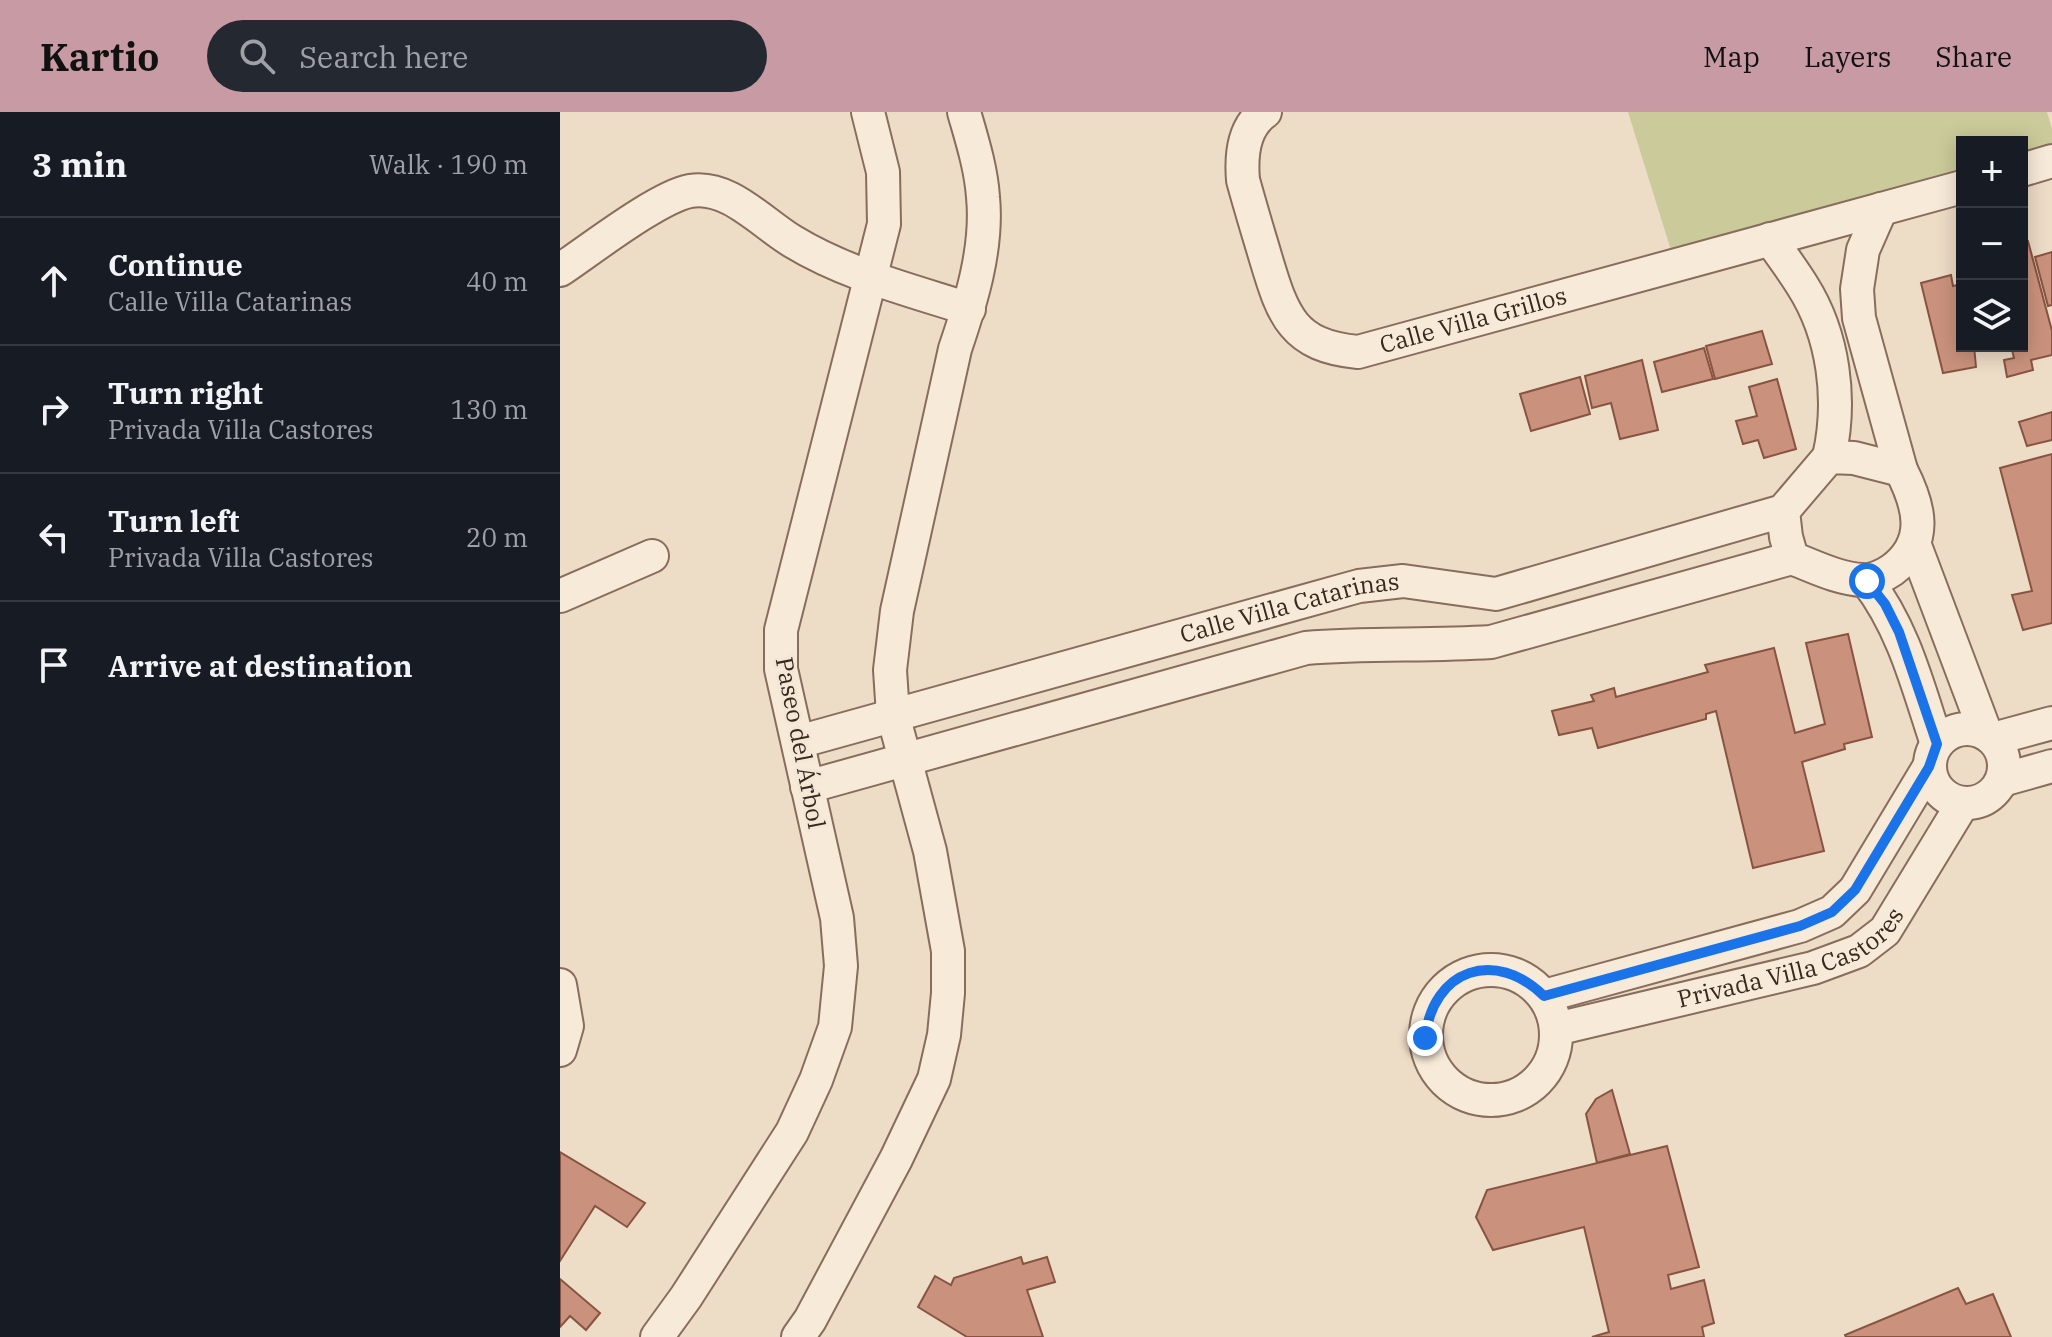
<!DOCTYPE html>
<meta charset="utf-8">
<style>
body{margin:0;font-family:"IBM Plex Serif",serif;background:#242831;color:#f1f3f6}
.controls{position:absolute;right:24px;top:24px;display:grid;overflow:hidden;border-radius:0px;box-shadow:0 4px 20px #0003}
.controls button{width:72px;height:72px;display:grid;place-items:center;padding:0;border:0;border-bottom:2px solid #363941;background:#171b24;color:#f1f3f6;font:40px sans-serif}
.stop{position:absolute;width:24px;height:24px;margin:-18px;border:6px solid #1a73e8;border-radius:50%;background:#fff}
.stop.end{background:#1a73e8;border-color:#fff;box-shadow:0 2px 8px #0008}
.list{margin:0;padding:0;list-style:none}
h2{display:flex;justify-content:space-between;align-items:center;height:104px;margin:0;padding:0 32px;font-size:34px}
h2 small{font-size:26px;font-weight:400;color:#9ea1a6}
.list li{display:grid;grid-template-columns:52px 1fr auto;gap:24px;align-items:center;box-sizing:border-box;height:128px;padding:0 32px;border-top:2px solid #363941}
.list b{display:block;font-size:30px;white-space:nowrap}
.list p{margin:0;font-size:26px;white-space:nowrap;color:#9ea1a6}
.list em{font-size:26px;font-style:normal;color:#9ea1a6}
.icon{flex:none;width:44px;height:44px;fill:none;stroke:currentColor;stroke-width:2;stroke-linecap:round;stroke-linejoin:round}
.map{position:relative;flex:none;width:1492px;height:1225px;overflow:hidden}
header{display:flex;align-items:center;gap:48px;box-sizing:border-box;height:112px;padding:0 40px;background:#c89aa3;color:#111}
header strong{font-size:38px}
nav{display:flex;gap:44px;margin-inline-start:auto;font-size:28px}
.search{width:560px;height:72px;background:#242831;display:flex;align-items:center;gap:20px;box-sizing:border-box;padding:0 28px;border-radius:44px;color:#9ea1a6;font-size:30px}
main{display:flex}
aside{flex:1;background:#171b24}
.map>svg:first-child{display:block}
.green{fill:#cbca9a}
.building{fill:#ca927d;stroke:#875442;stroke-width:2}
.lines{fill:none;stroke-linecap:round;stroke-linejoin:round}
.minor-casing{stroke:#886d5c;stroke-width:36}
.minor{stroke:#f8ead9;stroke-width:32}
.route{stroke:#1a73e8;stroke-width:10}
.labels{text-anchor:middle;stroke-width:6;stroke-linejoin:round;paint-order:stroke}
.street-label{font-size:24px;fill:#39281f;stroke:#f5e7d5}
</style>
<header>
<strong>Kartio</strong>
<div class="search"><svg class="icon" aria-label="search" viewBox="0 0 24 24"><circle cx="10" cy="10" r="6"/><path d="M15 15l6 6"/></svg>Search here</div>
<nav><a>Map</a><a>Layers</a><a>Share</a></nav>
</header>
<main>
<aside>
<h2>3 min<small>Walk · 190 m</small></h2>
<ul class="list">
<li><svg class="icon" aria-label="ahead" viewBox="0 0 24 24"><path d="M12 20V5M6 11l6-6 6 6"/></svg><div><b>Continue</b><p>Calle Villa Catarinas</p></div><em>40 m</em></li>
<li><svg class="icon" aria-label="right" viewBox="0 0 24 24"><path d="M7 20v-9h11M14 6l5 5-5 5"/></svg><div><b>Turn right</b><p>Privada Villa Castores</p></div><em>130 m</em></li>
<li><svg class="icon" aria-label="left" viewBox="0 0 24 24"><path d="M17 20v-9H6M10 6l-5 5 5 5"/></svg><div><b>Turn left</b><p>Privada Villa Castores</p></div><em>20 m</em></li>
<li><svg class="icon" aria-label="arrive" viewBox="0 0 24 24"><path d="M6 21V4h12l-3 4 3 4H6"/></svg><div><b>Arrive at destination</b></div></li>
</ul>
</aside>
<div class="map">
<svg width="1492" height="1225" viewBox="0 0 1492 1225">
<rect width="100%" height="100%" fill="#eddcc6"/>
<path class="green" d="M1068 0H1487L1492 17V46L1462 55V30H1402V71L1114 148Z"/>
<g class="building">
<path d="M1462 127 1468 129 1492 219V243L1471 248 1473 258 1447 265 1444 248 1454 246 1451 234H1462Z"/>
<path d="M1492 140V193L1488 194 1475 145Z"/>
<path d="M1391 163 1393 174 1402 172V234H1414L1416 255 1383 261 1361 171Z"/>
<path d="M1202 219 1212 252 1155 267 1146 234Z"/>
<path d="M1144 236 1153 267 1102 280 1094 250Z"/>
<path d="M1082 248 1098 318 1060 327 1051 291 1032 296 1025 264Z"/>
<path d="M1020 265 1030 302 971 319 960 282Z"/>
<path d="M1217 267 1236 337 1204 346 1198 328 1183 332 1176 309 1197 304 1189 275Z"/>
<path d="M1492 300V328L1467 334 1459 310Z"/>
<path d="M1492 342V511L1463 518 1452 483 1472 479 1440 356Z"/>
<path d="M1288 522 1312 625 1284 632 1285 637 1242 650 1264 739 1193 756 1156 599 1146 602V607L1038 636 1032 616 999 623 992 599 1034 589 1031 583 1054 576 1056 585 1148 560 1145 553 1214 536 1235 621 1265 612 1246 531Z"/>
<path d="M1052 978 1070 1042 1037 1051 1026 1002 1036 987Z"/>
<path d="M1107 1034 1139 1155 1108 1163 1111 1177 1144 1168 1154 1211 1142 1215 1144 1225H1032L1049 1220 1024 1115 933 1138 916 1105 927 1078Z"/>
<path d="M0 1040 85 1091 67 1115 35 1094 0 1149Z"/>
<path d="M461 1145 463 1152 487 1145 495 1170 467 1178 483 1225H407L358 1195 375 1164 391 1173 394 1166Z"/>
<path d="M0 1167 40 1201 26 1218 10 1204 0 1215Z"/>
<path d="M1398 1176 1406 1192 1433 1182 1451 1225H1286L1285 1223Z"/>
</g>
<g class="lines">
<g class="minor-casing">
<g id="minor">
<path id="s1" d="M705 0C683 15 681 44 683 68 690 94 698 120 706 147 723 204 733 234 798 240L1402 75"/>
<path d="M1462 58 1492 49"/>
<path d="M1321 97 1303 138 1297 177 1299 206 1341 358"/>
<path d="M1210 127C1221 142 1232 157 1242 173 1274 223 1282 288 1269 345"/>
<path d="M0 158C30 138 98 85 130 79 168 72 202 111 232 129 286 162 350 178 409 197"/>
<path d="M1354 431 1426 622"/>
<path d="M1307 469C1344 517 1358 575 1377 632"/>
<path d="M0 484 92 444"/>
<circle cx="1407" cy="654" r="37"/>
<path d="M1433 627 1492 611"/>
<path id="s2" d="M238 630 799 474 843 469 936 482 1223 399 1269 345 1294 346 1341 358C1359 393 1370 430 1332 458 1325 463 1312 469 1303 468 1279 467 1255 455 1232 446L1226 425 1223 399"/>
<path d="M1442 668 1492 654"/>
<path d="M247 675 746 536C807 531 869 534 931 530L1232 446"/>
<circle cx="931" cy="923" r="65"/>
<path d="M0 873 7 914 0 938"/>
<path d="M984 884 1240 814 1272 800 1295 778 1369 655"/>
<path id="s3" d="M996 917 1253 856 1299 839 1325 819 1403 691"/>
<path d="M97 1225 126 1185 232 1020 256 968 275 915 281 854 277 806 221 557V518L324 112 323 60 308 0"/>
<path d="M238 1225 250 1208 336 1047 374 967 384 923 388 881V839L370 739 333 603 330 558 337 499 395 237C411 190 428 136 423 85 421 56 412 28 404 0"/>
</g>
</g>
<use href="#minor" class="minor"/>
</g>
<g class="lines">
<path class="route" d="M865 926C873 857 935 836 984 884L1240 814 1272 800 1295 778 1369 655 1377 632 1339 520 1325 492 1307 469"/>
</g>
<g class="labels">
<g class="street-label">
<text dy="8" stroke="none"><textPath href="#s1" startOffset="420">Calle Villa Grillos</textPath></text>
<text dy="8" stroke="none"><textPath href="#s2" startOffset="510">Calle Villa Catarinas</textPath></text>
<text transform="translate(240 631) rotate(79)" y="8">Paseo del Árbol</text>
<text dy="8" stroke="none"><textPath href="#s3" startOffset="248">Privada Villa Castores</textPath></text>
</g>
</g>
</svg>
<div class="controls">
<button>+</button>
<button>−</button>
<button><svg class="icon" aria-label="layers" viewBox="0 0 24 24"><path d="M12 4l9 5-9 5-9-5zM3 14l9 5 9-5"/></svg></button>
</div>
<div class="stop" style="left:1307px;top:469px"></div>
<div class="stop end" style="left:865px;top:926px"></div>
</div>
</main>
